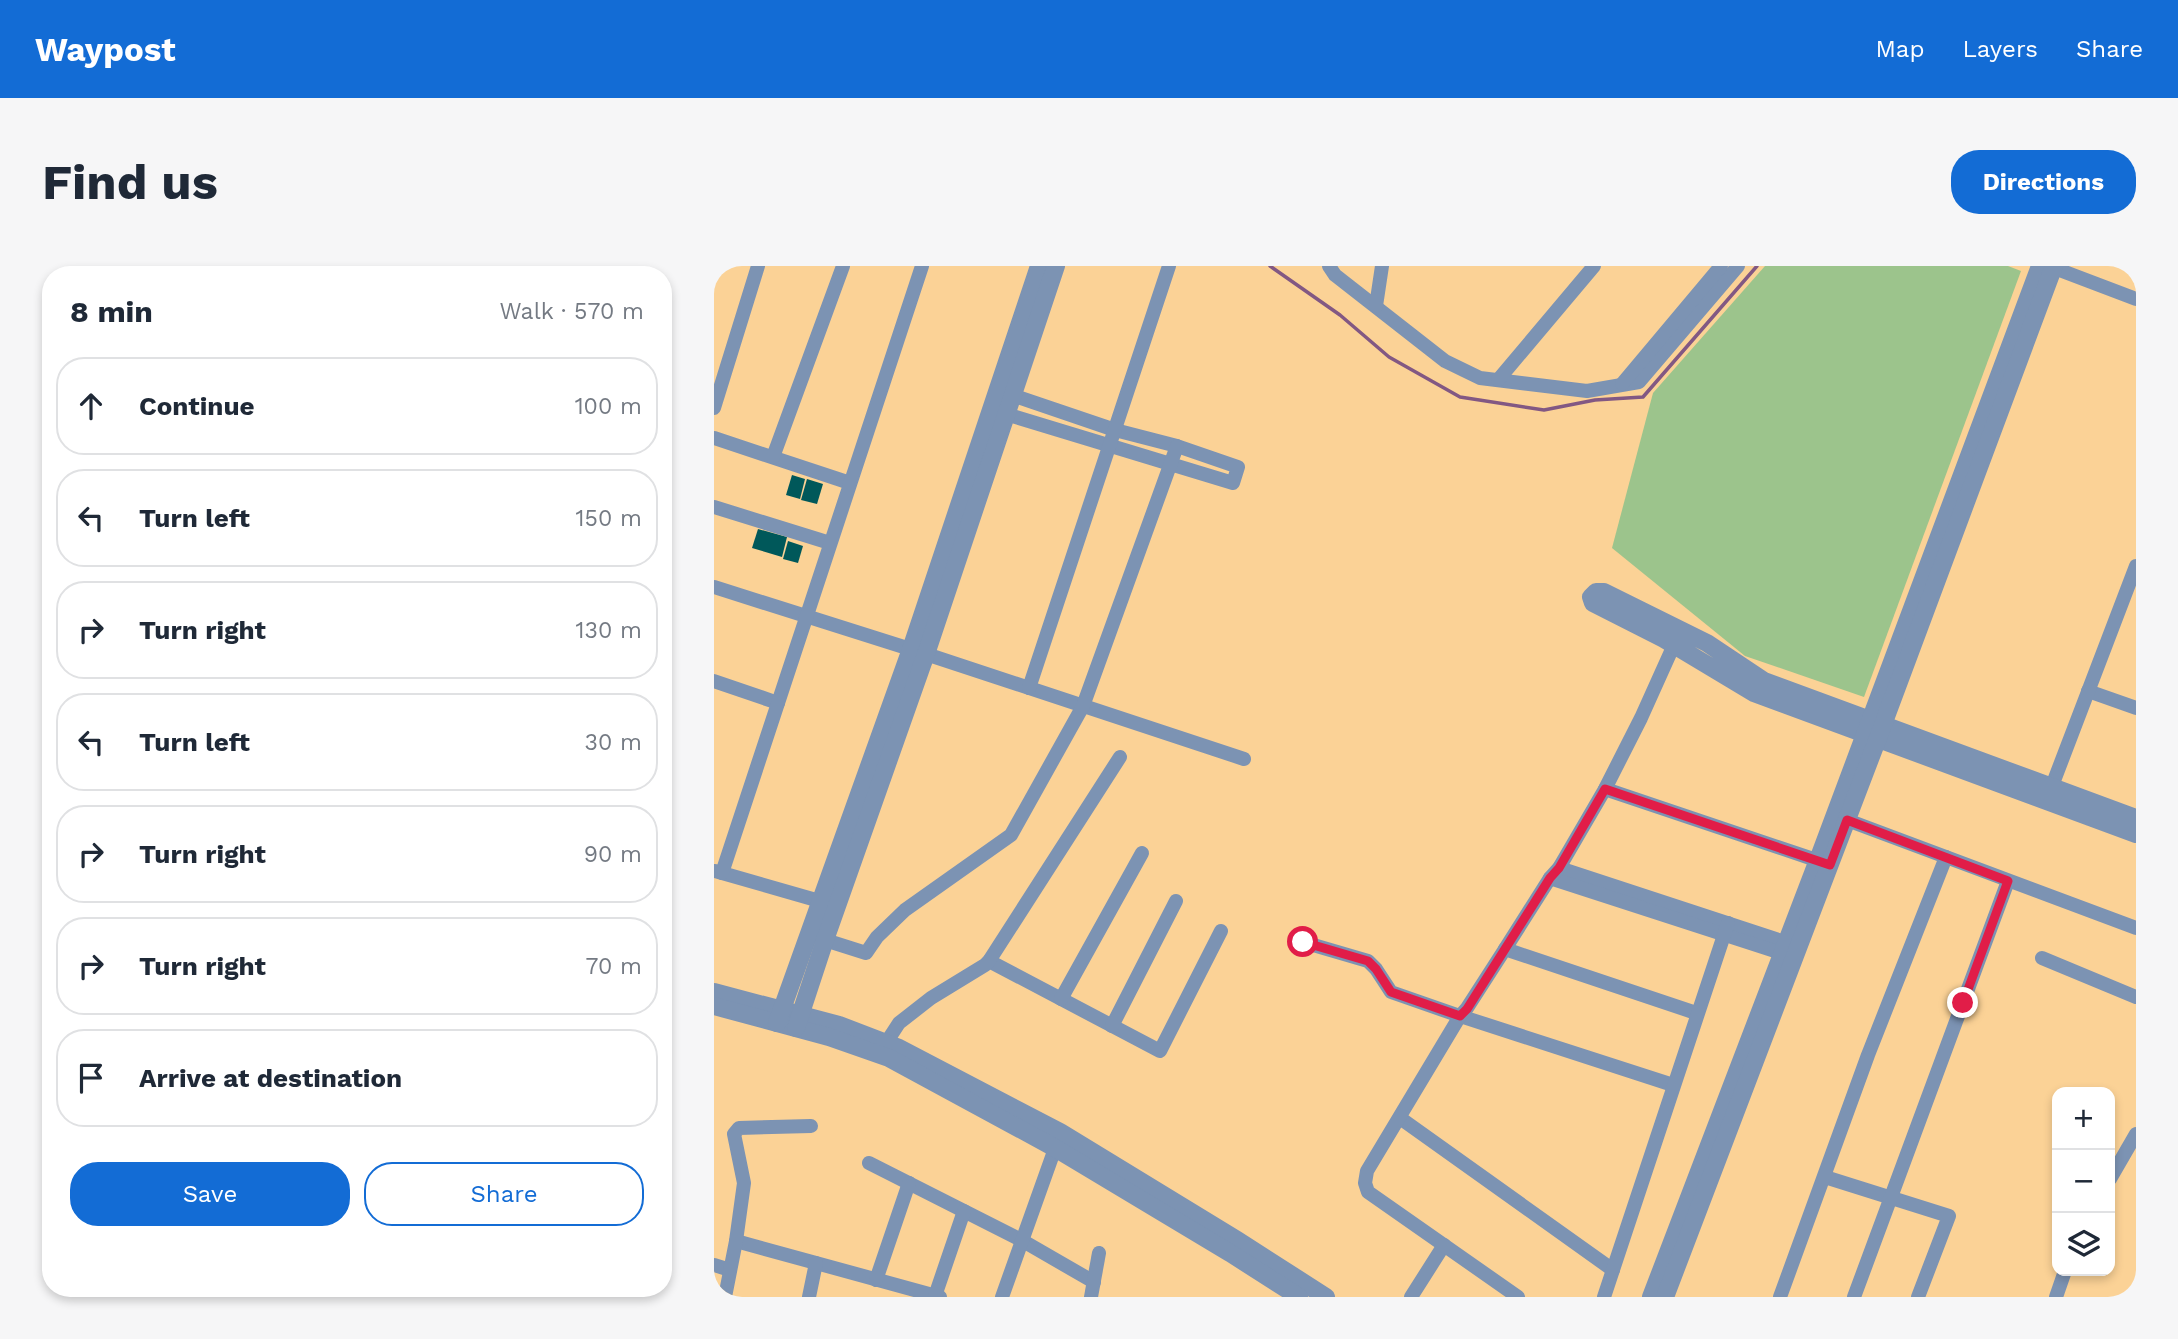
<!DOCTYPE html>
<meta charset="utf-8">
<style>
body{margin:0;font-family:"Work Sans",sans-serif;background:#f6f6f7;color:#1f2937}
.controls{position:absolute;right:21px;bottom:21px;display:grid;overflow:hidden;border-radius:14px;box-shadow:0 4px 10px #0003}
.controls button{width:63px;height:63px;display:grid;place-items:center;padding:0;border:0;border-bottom:2px solid #e0e1e3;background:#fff;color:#1f2937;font:35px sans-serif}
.stop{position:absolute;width:21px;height:21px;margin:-16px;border:5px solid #e11d48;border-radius:50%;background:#fff}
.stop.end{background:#e11d48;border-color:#fff;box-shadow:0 2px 7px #0008}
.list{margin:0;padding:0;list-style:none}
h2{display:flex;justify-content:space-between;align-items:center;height:91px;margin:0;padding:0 28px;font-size:30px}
h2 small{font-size:23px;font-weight:400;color:#747a83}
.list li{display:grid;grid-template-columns:46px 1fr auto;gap:21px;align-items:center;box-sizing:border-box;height:98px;margin:0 14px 14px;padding:0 14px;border:2px solid #e0e1e3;border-radius:28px}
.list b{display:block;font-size:26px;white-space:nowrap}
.list em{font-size:23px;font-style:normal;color:#747a83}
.actions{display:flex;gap:14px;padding:21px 28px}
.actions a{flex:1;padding:16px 0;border:2px solid #136cd5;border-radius:28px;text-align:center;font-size:24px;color:#136cd5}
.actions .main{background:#136cd5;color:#fff}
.icon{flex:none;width:38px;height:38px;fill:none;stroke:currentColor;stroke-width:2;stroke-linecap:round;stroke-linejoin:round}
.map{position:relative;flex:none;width:1422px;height:1031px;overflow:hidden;border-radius:28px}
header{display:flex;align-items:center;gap:42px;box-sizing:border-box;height:98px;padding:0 35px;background:#136cd5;color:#fff}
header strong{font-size:33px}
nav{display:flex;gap:38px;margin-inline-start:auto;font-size:24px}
.intro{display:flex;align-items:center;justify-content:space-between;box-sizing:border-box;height:168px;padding:0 42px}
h1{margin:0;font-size:49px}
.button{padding:18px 32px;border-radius:28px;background:#136cd5;color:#fff;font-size:24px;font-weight:700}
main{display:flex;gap:42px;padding:0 42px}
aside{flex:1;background:#fff;border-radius:28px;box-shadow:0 4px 10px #0003}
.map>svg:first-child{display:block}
.green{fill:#9cc48c}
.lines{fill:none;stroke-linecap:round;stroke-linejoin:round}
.stream{stroke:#825883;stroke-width:3.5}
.building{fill:#00585a}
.minor{stroke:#7c93b3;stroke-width:14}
.tertiary{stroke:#7c93b3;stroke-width:18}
.route{stroke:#e11d48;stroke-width:9}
</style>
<header>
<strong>Waypost</strong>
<nav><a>Map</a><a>Layers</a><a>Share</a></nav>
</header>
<div class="intro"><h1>Find us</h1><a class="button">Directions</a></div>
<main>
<aside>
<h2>8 min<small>Walk · 570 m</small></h2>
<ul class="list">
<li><svg class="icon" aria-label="ahead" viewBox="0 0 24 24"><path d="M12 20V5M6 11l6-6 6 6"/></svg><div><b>Continue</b></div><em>100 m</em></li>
<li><svg class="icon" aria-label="left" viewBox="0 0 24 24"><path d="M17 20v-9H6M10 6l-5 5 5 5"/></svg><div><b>Turn left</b></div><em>150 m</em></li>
<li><svg class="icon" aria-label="right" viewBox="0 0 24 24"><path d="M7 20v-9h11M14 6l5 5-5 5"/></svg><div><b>Turn right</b></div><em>130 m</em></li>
<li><svg class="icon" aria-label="left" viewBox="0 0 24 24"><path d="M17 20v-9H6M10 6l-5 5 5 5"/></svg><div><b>Turn left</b></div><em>30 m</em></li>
<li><svg class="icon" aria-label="right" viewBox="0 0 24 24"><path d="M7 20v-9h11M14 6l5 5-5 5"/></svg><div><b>Turn right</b></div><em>90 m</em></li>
<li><svg class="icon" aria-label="right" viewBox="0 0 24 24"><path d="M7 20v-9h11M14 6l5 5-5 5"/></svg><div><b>Turn right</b></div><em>70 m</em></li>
<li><svg class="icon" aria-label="arrive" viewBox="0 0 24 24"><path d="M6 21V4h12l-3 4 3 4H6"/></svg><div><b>Arrive at destination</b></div></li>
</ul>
<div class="actions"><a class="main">Save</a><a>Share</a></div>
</aside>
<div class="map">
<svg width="1422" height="1031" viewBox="0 0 1422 1031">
<rect width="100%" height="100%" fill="#fbd296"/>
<path class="green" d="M1051 0H1294L1307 5 1150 431 1031 390 898 282 939 127Z"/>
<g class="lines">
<path class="stream" d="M556 0 626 49 675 91 746 131 830 144 881 134 929 131 1043 0"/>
</g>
<g class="building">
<path d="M78 209 91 213 86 233 72 229Z"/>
<path d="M93 213 109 218 103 238 87 234Z"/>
<path d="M44 263 73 271 68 291 38 282Z"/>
<path d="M74 275 89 280 84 297 69 293Z"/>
</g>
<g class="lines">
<g class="minor">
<path d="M615 0 621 9 731 95 766 112 873 125 925 116 1024 0"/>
<path d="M1335 0 1422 33"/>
<path d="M662 40 668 0"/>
<path d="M784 114 880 0"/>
<path d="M908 118 1007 0"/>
<path d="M0 142 44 0"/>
<path d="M285 146 519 217 524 201 463 180 401 164 292 127"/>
<path d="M0 172 136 217"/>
<path d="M59 191 129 0"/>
<path d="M0 241 116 277"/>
<path d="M0 321 212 388 530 493"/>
<path d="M0 415 64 437"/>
<path d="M315 422 455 0"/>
<path d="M1374 425 1422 442"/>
<path d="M1338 520 1422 300"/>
<path d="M891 523 1111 597"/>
<path d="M1133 554 1422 662"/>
<path d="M845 602 1080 679"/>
<path d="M1 605 116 638"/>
<path d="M8 607 208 0"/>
<path d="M836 612 1076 690"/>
<path d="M111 674 152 687 163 671 191 644 297 569 369 440 463 180"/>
<path d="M589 676 654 695 662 703 677 726 746 750 959 819"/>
<path d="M791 683 836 612 845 602 891 523 927 452 963 372"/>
<path d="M1328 692 1422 731"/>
<path d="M275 695 446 785 507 665"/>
<path d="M347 733 428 587"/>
<path d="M398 760 462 635"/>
<path d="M172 777 185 757 217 732 271 699 275 695 406 491"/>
<path d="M686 852 899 1004"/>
<path d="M155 897 309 975 380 1016"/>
<path d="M1111 911 1235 950 1204 1031"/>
<path d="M1396 913 1422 868"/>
<path d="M22 975 226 1031"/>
<path d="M0 999 16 1004"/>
<path d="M162 1014 195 917"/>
<path d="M221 1030 250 945"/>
<path d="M11 1031 22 975 30 917 20 868 25 862 97 860"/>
<path d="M95 1031 102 997"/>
<path d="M288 1031 344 874"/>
<path d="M377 1031 385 987"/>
<path d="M697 1031 730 979"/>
<path d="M804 1031 654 926 651 917 653 905 746 750 753 742 791 683 982 747"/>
<path d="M890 1031 1014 657"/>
<path d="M1066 1031 1154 789 1232 591"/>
<path d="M1140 1031 1294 615"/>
<path d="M1342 1031 1351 1005"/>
</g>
<g class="tertiary">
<path d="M1422 552 1050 415 993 377 890 326H882L877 331 879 337 950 373 1040 427 1422 568"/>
<path d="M0 726 125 759 185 782 346 866 523 974 612 1031"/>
<path d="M0 740 115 771 175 792 341 882 516 987 585 1031"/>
<path d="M63 757 197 383 325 0"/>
<path d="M82 762 111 674 212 388 342 0"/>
<path d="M937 1031 1104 594 1326 0"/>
<path d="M951 1031 1164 472 1340 0"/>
</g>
</g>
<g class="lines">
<path class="route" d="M589 676 654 695 662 703 677 726 746 750 753 743 836 612 845 602 891 523 1116 599 1133 554 1294 615 1249 737"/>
</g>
</svg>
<div class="controls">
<button>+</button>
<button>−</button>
<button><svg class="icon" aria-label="layers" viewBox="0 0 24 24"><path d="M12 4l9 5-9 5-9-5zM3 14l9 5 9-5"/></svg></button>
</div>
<div class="stop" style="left:589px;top:676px"></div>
<div class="stop end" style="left:1249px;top:737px"></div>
</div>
</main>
